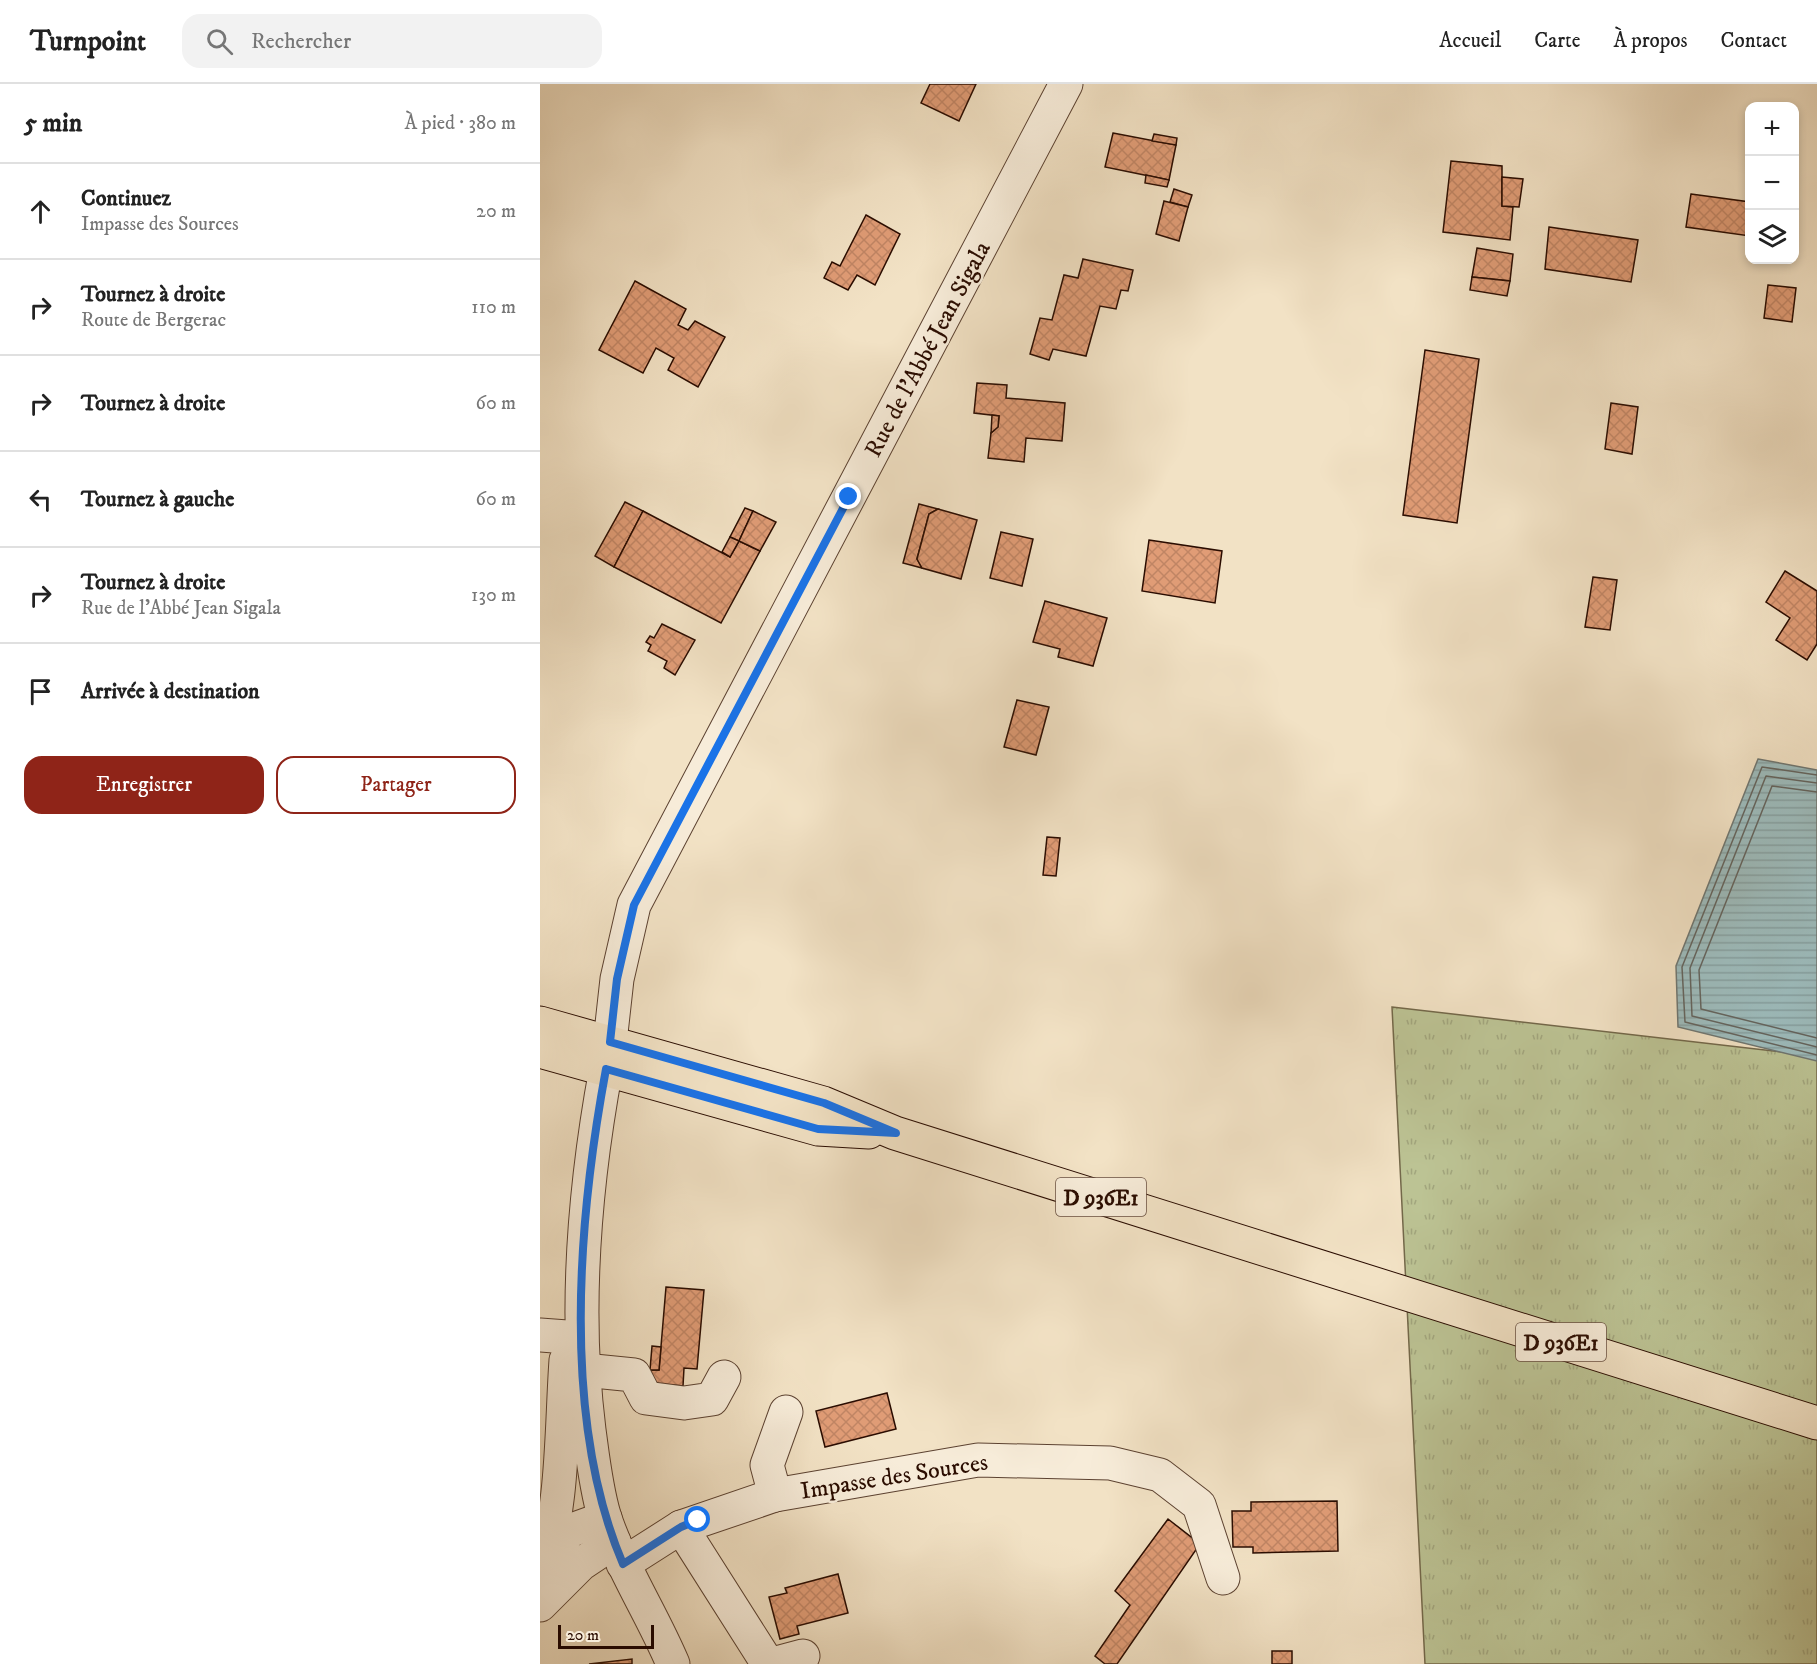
<!DOCTYPE html>
<html lang="fr">
<meta charset="utf-8">
<style>
body{margin:0;font-family:"IM FELL DW Pica",serif;background:#f2f2f2;color:#222}
.controls{position:absolute;right:18px;top:18px;display:grid;overflow:hidden;border-radius:12px;box-shadow:0 3px 9px #0003}
.controls button{width:54px;height:54px;display:grid;place-items:center;padding:0;border:0;border-bottom:2px solid #e0e0e0;background:#fff;color:#222;font:30px sans-serif}
.scale{position:absolute;left:18px;bottom:15px;width:96px;box-sizing:border-box;padding-left:6px;border:3px solid #2a0c00;border-top:0;font-size:16px;line-height:21px;white-space:nowrap;color:#2a0c00;-webkit-text-stroke:4px #f7ecd9;paint-order:stroke}
.stop{position:absolute;width:18px;height:18px;margin:-14px;border:4px solid #1a73e8;border-radius:50%;background:#fff}
.stop.end{background:#1a73e8;border-color:#fff;box-shadow:0 2px 6px #0008}
.list{margin:0;padding:0;list-style:none}
h2{display:flex;justify-content:space-between;align-items:center;height:78px;margin:0;padding:0 24px;font-size:26px}
h2 small{font-size:20px;font-weight:400;color:#767676}
.list li{display:grid;grid-template-columns:39px 1fr auto;gap:18px;align-items:center;box-sizing:border-box;height:96px;padding:0 24px;border-top:2px solid #e0e0e0}
.list b{display:block;font-size:22px;white-space:nowrap}
.list p{margin:0;font-size:20px;white-space:nowrap;color:#767676}
.list em{font-size:20px;font-style:normal;color:#767676}
.actions{display:flex;gap:12px;padding:18px 24px}
.actions a{flex:1;padding:14px 0;border:2px solid #8f2418;border-radius:18px;text-align:center;font-size:21px;color:#8f2418}
.actions .main{background:#8f2418;color:#fff}
.icon{flex:none;width:33px;height:33px;fill:none;stroke:currentColor;stroke-width:2;stroke-linecap:round;stroke-linejoin:round}
.map{position:relative;flex:none;width:1277px;height:1580px;overflow:hidden}
header{display:flex;align-items:center;gap:36px;box-sizing:border-box;height:84px;padding:0 30px;background:#fff;border-bottom:2px solid #e0e0e0}
header strong{font-size:28px}
nav{display:flex;gap:33px;margin-inline-start:auto;font-size:21px}
.search{width:420px;height:54px;background:#f2f2f2;display:flex;align-items:center;gap:15px;box-sizing:border-box;padding:0 21px;border-radius:18px;color:#767676;font-size:22px}
main{display:flex}
aside{flex:1;background:#fff}
.map>svg:first-child{display:block}
.grass{fill:url(#grass-tufts);stroke:#73684a;stroke-width:1.5}
.water{fill:url(#water-rules);stroke:#6f7671;stroke-width:1.5}
.lines{fill:none;stroke-linecap:round;stroke-linejoin:round}
.shore{stroke:#64645e;stroke-width:1.5}
.building{fill:url(#building-cross-hatch);stroke:#2a0c00;stroke-width:1.5}
.minor-casing{stroke:#5c4231;stroke-width:35}
.major-casing{stroke:#2a0c00;stroke-width:35}
.minor{stroke:#f7ecd9;stroke-width:33}
.major{stroke:#f2e2c5;stroke-width:33}
.route{stroke:#1a73e8;stroke-width:8}
.labels{text-anchor:middle;stroke-width:5;stroke-linejoin:round;paint-order:stroke}
.shield{fill:#f7ecd9;stroke:#684f41;stroke-width:1.5}
.shield-label{font-size:22px;font-weight:bold;fill:#2a0c00}
.street-label{font-size:24px;fill:#2a0c00;stroke:#f7ecd9}
</style>
<header>
<strong>Turnpoint</strong>
<div class="search"><svg class="icon" aria-label="search" viewBox="0 0 24 24"><circle cx="10" cy="10" r="6"/><path d="M15 15l6 6"/></svg>Rechercher</div>
<nav><a>Accueil</a><a>Carte</a><a>À propos</a><a>Contact</a></nav>
</header>
<main>
<aside>
<h2>5 min<small>À pied · 380 m</small></h2>
<ul class="list">
<li><svg class="icon" aria-label="ahead" viewBox="0 0 24 24"><path d="M12 20V5M6 11l6-6 6 6"/></svg><div><b>Continuez</b><p>Impasse des Sources</p></div><em>20 m</em></li>
<li><svg class="icon" aria-label="right" viewBox="0 0 24 24"><path d="M7 20v-9h11M14 6l5 5-5 5"/></svg><div><b>Tournez à droite</b><p>Route de Bergerac</p></div><em>110 m</em></li>
<li><svg class="icon" aria-label="right" viewBox="0 0 24 24"><path d="M7 20v-9h11M14 6l5 5-5 5"/></svg><div><b>Tournez à droite</b></div><em>60 m</em></li>
<li><svg class="icon" aria-label="left" viewBox="0 0 24 24"><path d="M17 20v-9H6M10 6l-5 5 5 5"/></svg><div><b>Tournez à gauche</b></div><em>60 m</em></li>
<li><svg class="icon" aria-label="right" viewBox="0 0 24 24"><path d="M7 20v-9h11M14 6l5 5-5 5"/></svg><div><b>Tournez à droite</b><p>Rue de l'Abbé Jean Sigala</p></div><em>130 m</em></li>
<li><svg class="icon" aria-label="arrive" viewBox="0 0 24 24"><path d="M6 21V4h12l-3 4 3 4H6"/></svg><div><b>Arrivée à destination</b></div></li>
</ul>
<div class="actions"><a class="main">Enregistrer</a><a>Partager</a></div>
</aside>
<div class="map">
<svg width="1277" height="1580" viewBox="0 0 1277 1580">
<defs>
<pattern id="grass-tufts" width="24" height="20" patternUnits="userSpaceOnUse" patternTransform="scale(1.5)"><rect width="24" height="20" fill="#bcc394"/><path d="M3 7l-1-3M5 7V3M7 7l1-3M15 17l-1-3M17 17v-4M19 17l1-3" fill="none" stroke="#a2a67e"/></pattern>
<pattern id="water-rules" width="6" height="5" patternUnits="userSpaceOnUse" patternTransform="scale(1.5)"><rect width="6" height="5" fill="#9dbcbd"/><path d="M0 2.5h6" fill="none" stroke="#87a0a1"/></pattern>
<pattern id="building-cross-hatch" width="8" height="8" patternUnits="userSpaceOnUse" patternTransform="scale(1.5)"><rect width="8" height="8" fill="#e09c76"/><path d="M0 0l8 8M0 8l8-8" fill="none" stroke="#c08564"/></pattern>
</defs>
<rect width="100%" height="100%" fill="#f2e2c5"/>
<filter id="stains"><feTurbulence type="fractalNoise" baseFrequency=".00333" numOctaves="4"/><feColorMatrix values="0 0 0 0 .2 0 0 0 0 .09 0 0 0 0 .02 0 0 0 .5 -.17"/></filter>
<radialGradient id="worn" r=".72"><stop offset=".6" stop-color="#630" stop-opacity="0"/><stop offset="1" stop-color="#630" stop-opacity=".3"/></radialGradient>
<path class="grass" d="M852 923 1277 972V1580H885Z"/>
<path class="water" d="M1218 675 1277 686V977L1138 943 1136 882Z"/>
<g class="lines">
<g class="shore">
<path d="M1277 691 1222 683 1142 883 1145 938 1277 971"/>
<path d="M1277 699 1226 692 1150 884 1152 932 1277 963"/>
<path d="M1277 708 1232 702 1159 886 1161 925 1277 954"/>
</g>
</g>
<g class="building">
<path d="M390 0H436L419 37 381 19Z"/>
<path d="M573 49 636 61 629 96 565 83Z"/>
<path d="M614 50 637 54 636 61 612 57Z"/>
<path d="M911 77 962 82V122L973 123 970 156 903 148Z"/>
<path d="M606 91 629 96 627 103 605 99Z"/>
<path d="M962 93 983 95 979 123 962 122Z"/>
<path d="M634 105 652 111 648 123 630 118Z"/>
<path d="M1151 110 1210 118V152L1146 143Z"/>
<path d="M624 117 648 123 639 157 616 150Z"/>
<path d="M326 131 360 150 335 201 317 191 308 206 284 194 292 178 300 182Z"/>
<path d="M1009 143 1098 156 1091 198 1005 185Z"/>
<path d="M937 164 973 170 970 197 932 193Z"/>
<path d="M543 175 593 186 588 207 581 206 576 225 560 222 546 272 513 265 509 276 490 270 500 234 512 236 524 191 538 194Z"/>
<path d="M932 193 970 197 967 212 930 206Z"/>
<path d="M95 197 146 225 138 241 148 246 155 237 185 253 158 303 128 286 134 274 116 264 103 289 59 266Z"/>
<path d="M1228 201 1256 204 1252 238 1224 234Z"/>
<path d="M885 266 939 275 917 439 863 431Z"/>
<path d="M437 299 467 301 466 314 525 319 522 357 486 354 484 378 448 374 451 349 458 343 459 332 434 329Z"/>
<path d="M1071 319 1098 323 1092 370 1065 365Z"/>
<path d="M452 331 459 332 458 343 451 349Z"/>
<path d="M85 418 103 427 74 483 55 472Z"/>
<path d="M379 420 398 425 389 430 377 475 382 484 363 479Z"/>
<path d="M205 424 213 427 199 457 190 453Z"/>
<path d="M398 425 437 436 421 495 382 484 377 475 389 430Z"/>
<path d="M103 427 190 473 199 457 220 467 181 539 74 483Z"/>
<path d="M213 427 236 438 220 467 199 457Z"/>
<path d="M461 448 493 455 482 502 450 494Z"/>
<path d="M190 453 199 457 190 473 182 468Z"/>
<path d="M609 456 682 467 675 519 602 507Z"/>
<path d="M1245 487 1277 507V560L1267 576 1236 556 1250 534 1226 518Z"/>
<path d="M1053 493 1077 496 1070 546 1045 543Z"/>
<path d="M505 517 567 534 553 582 518 573 520 565 493 558Z"/>
<path d="M122 540 155 556 135 591 124 584 127 577 108 567 111 561 106 558 110 552 114 554Z"/>
<path d="M477 616 509 623 496 671 464 663Z"/>
<path d="M507 753 520 754 516 792 503 791Z"/>
<path d="M126 1203 164 1206 157 1285 144 1284 143 1302 109 1299 110 1286H119Z"/>
<path d="M112 1262 121 1263 119 1286H110Z"/>
<path d="M347 1309 356 1345 285 1363 276 1327Z"/>
<path d="M797 1417 798 1467 713 1469V1463H693L692 1427H711V1418Z"/>
<path d="M628 1435 660 1460 577 1580H565L555 1572 590 1521 575 1507Z"/>
<path d="M298 1490 308 1529 257 1542 259 1550 240 1555 229 1513 247 1509 245 1504Z"/>
<rect x="732" y="1567" width="20" height="13"/>
<path d="M92 1575V1580H49Z"/>
</g>
<g class="lines">
<g class="minor-casing">
<g id="minor">
<path d="M70 958 77 895 94 821 526 0"/>
<path d="M66 985C44 1104 34 1226 49 1346 53 1375 56 1404 64 1431 81 1484 112 1530 133 1580"/>
<path d="M0 1251 27 1253"/>
<path d="M44 1286 94 1291 106 1314 144 1319 172 1315 184 1293"/>
<path d="M235 1411 227 1381 246 1328"/>
<path d="M141 1443 228 1580"/>
<path d="M8 1479 29 1447 65 1434"/>
<path d="M83 1480 141 1443 235 1411 438 1376 570 1379 620 1391 659 1421 683 1494"/>
<path d="M0 1492C24 1423 21 1348 26 1276"/>
<path d="M0 1521 41 1480 74 1458"/>
<path d="M233 1580 263 1572"/>
</g>
</g>
<g class="major-casing">
<g id="major">
<path d="M0 939 283 1019 355 1049 1277 1339"/>
<path d="M0 967 278 1045 329 1048"/>
</g>
</g>
<use href="#minor" class="minor"/>
<use href="#major" class="major"/>
</g>
<g class="lines">
<path class="route" d="M158 1436 141 1443 83 1480C21 1335 38 1136 66 985L278 1045 356 1049 284 1019 70 958 77 895 94 821 309 413"/>
</g>
<g class="labels">
<g class="shield">
<rect x="516" y="1094" width="90" height="38" rx="4.5"/>
<rect x="976" y="1239" width="90" height="38" rx="4.5"/>
</g>
<g class="shield-label">
<text x="561" y="1121">D 936E1</text>
<text x="1021" y="1266">D 936E1</text>
</g>
<g class="street-label">
<text transform="translate(387 265) rotate(-62)" y="8">Rue de l'Abbé Jean Sigala</text>
<text transform="translate(354 1392) rotate(-9)" y="8">Impasse des Sources</text>
</g>
</g>
<rect width="100%" height="100%" filter="url(#stains)"/>
<rect width="100%" height="100%" fill="url(#worn)"/>
</svg>
<div class="controls">
<button>+</button>
<button>−</button>
<button><svg class="icon" aria-label="layers" viewBox="0 0 24 24"><path d="M12 4l9 5-9 5-9-5zM3 14l9 5 9-5"/></svg></button>
</div>
<div class="scale">20 m</div>
<div class="stop" style="left:158px;top:1436px"></div>
<div class="stop end" style="left:309px;top:413px"></div>
</div>
</main>
